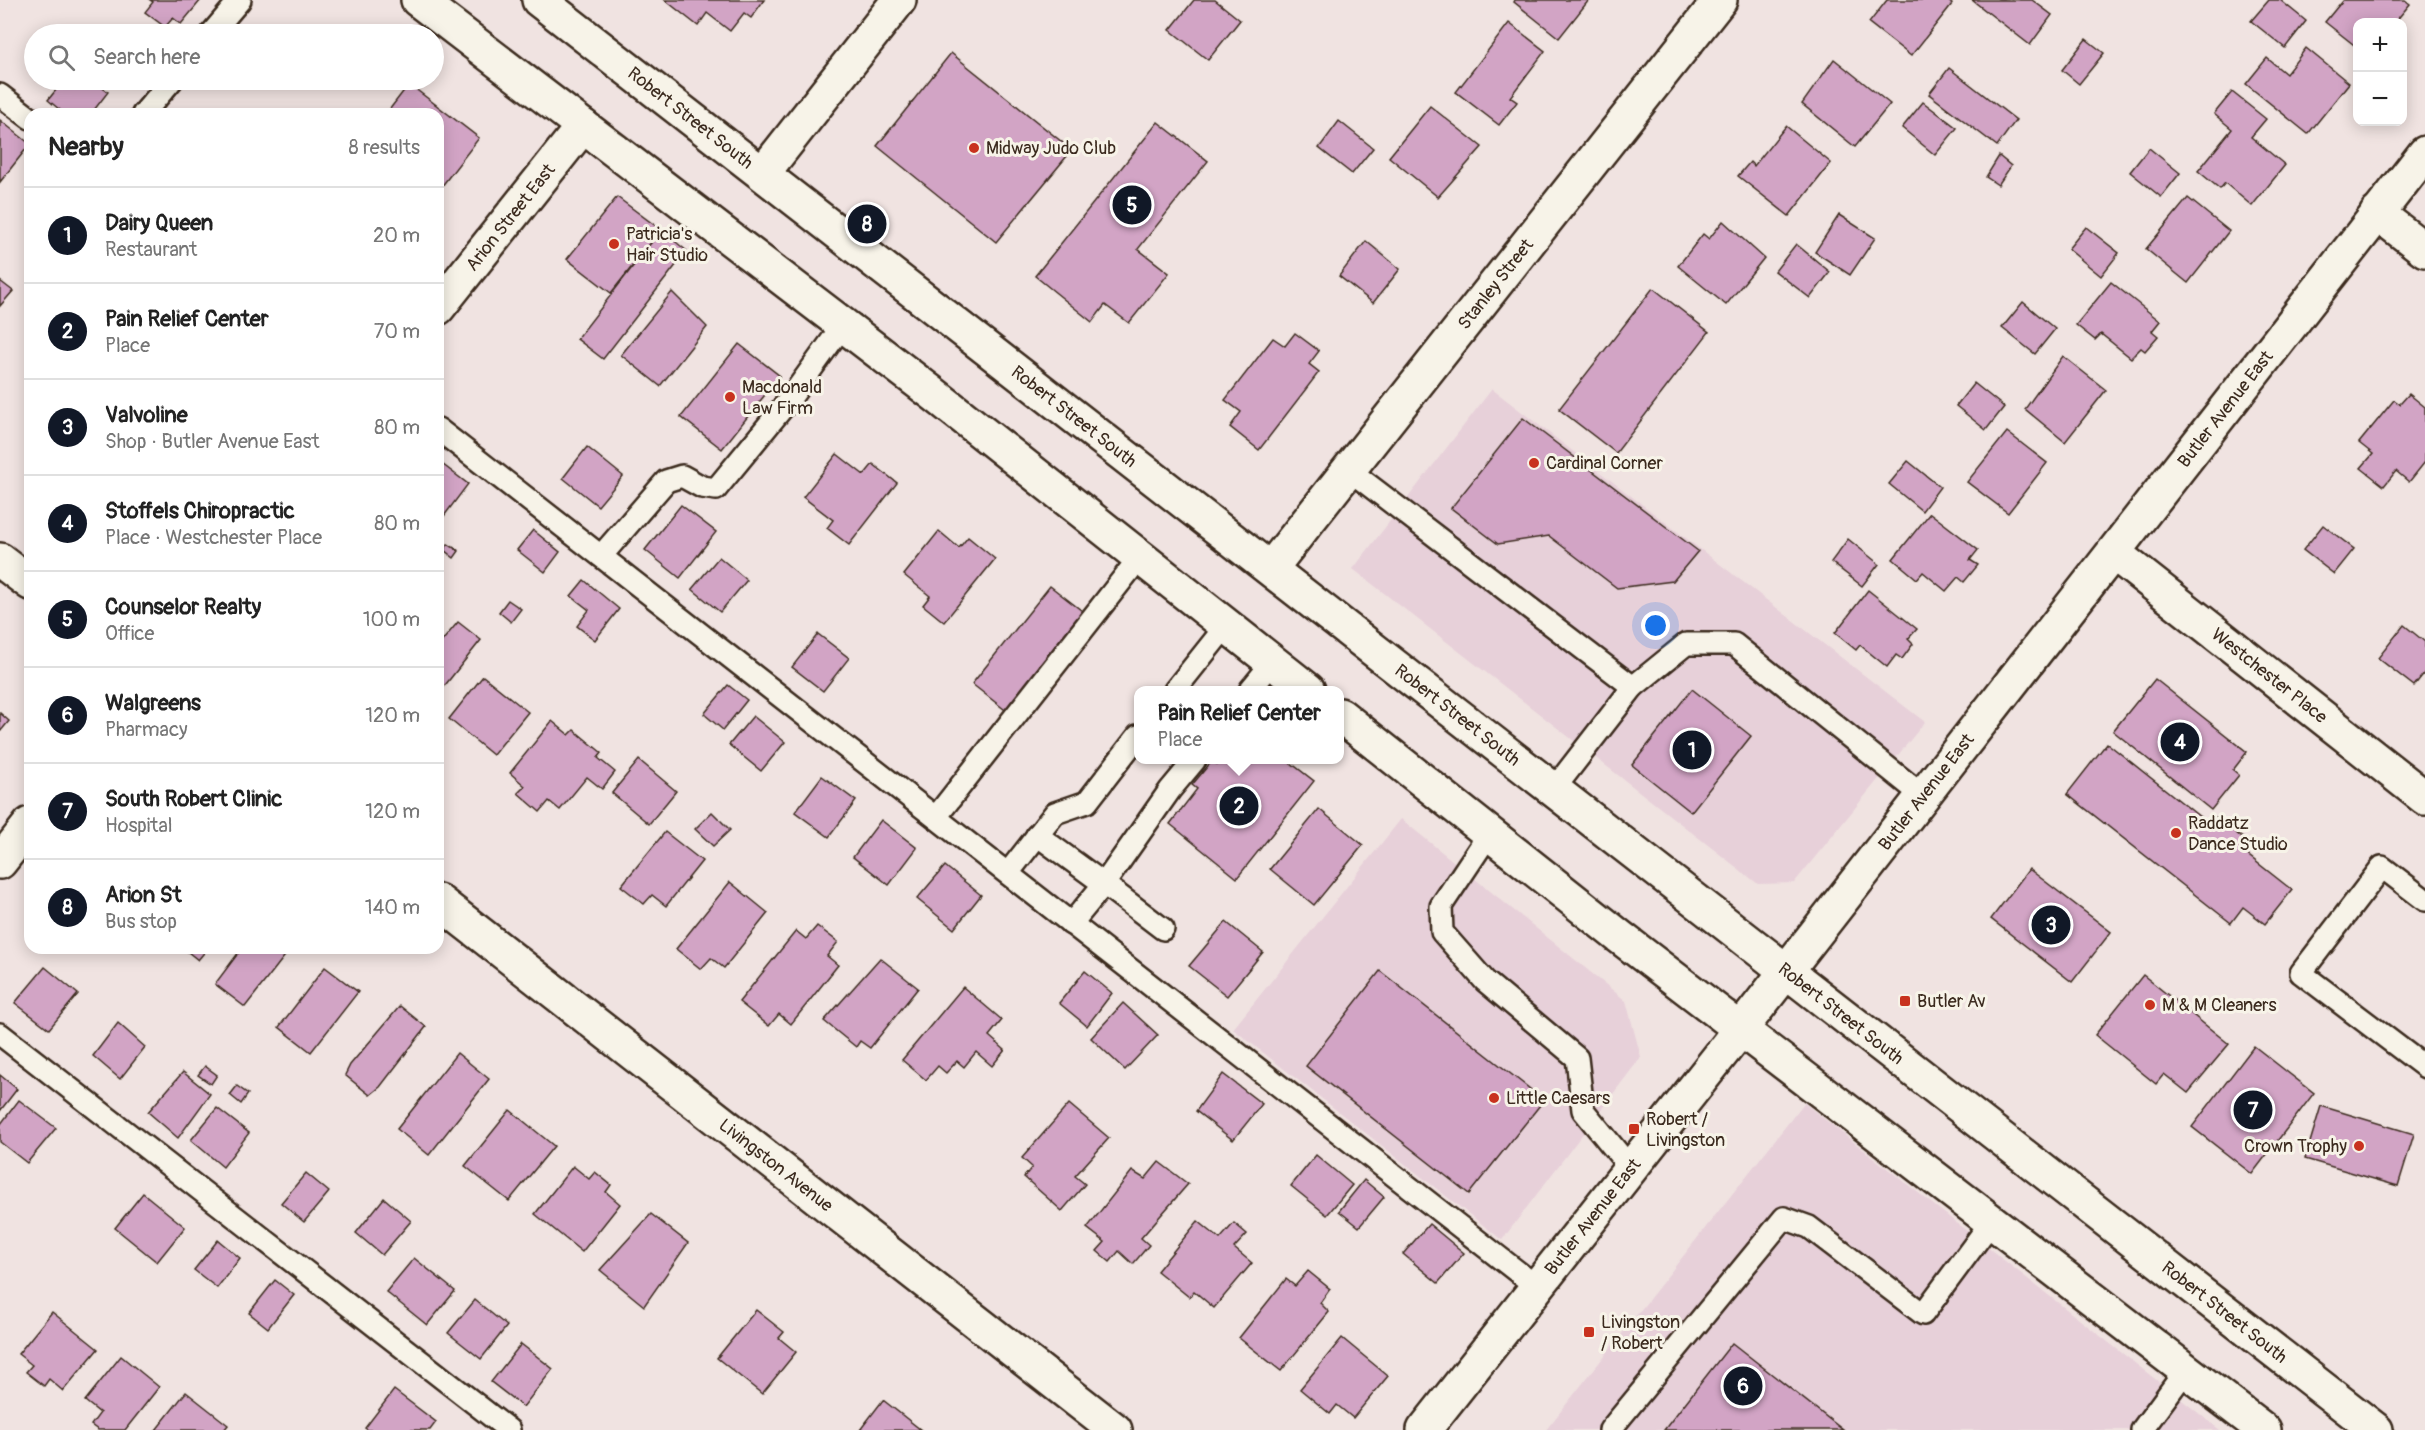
<!DOCTYPE html>
<meta charset="utf-8">
<style>
body{margin:0;font-family:Pangolin,sans-serif;background:#f6f6f6;color:#222}
.controls{position:absolute;right:18px;top:18px;display:grid;overflow:hidden;border-radius:12px;box-shadow:0 3px 15px #0003}
.controls button{width:54px;height:54px;display:grid;place-items:center;padding:0;border:0;border-bottom:2px solid #e0e0e0;background:#fff;color:#222;font:30px sans-serif}
.you{position:absolute;left:1656px;top:626px;width:21px;height:21px;margin:-15px;border:4px solid #fff;border-radius:50%;background:#1a73e8;box-shadow:0 0 0 9px #1a73e833}
.badge{display:grid;place-items:center;width:39px;height:39px;border-radius:50%;background:#111827;color:#fff;font-size:20px;font-weight:700}
.pin{position:absolute;translate:-50% -50%;border:3px solid #fff;box-shadow:0 2px 6px #0006}
.popup{position:absolute;left:1134px;top:686px;width:210px;height:78px;box-sizing:border-box;display:grid;place-content:center;border-radius:12px;background:#fff;filter:drop-shadow(0 2px 4px #0005);font-size:20px;white-space:nowrap;color:#767676}
.popup b{font-size:22px;color:#222}
.popup::after{content:'';position:absolute;left:50%;top:100%;margin-left:-12px;border:12px solid transparent;border-top-color:#fff}
.list{margin:0;padding:0;list-style:none}
h2{display:flex;justify-content:space-between;align-items:center;height:78px;margin:0;padding:0 24px;font-size:26px}
h2 small{font-size:20px;font-weight:400;color:#767676}
.list li{display:grid;grid-template-columns:39px 1fr auto;gap:18px;align-items:center;box-sizing:border-box;height:96px;padding:0 24px;border-top:2px solid #e0e0e0}
.list b{display:block;font-size:22px;white-space:nowrap}
.list p{margin:0;font-size:20px;white-space:nowrap;color:#767676}
.list em{font-size:20px;font-style:normal;color:#767676}
.icon{flex:none;width:33px;height:33px;fill:none;stroke:currentColor;stroke-width:2;stroke-linecap:round;stroke-linejoin:round}
.map{position:relative;flex:none;width:2425px;height:1430px;overflow:hidden}
.search{position:absolute;background:#fff;box-shadow:0 3px 15px #0003;left:24px;top:24px;width:420px;height:66px;display:flex;align-items:center;gap:15px;box-sizing:border-box;padding:0 21px;border-radius:33px;color:#767676;font-size:22px}
.panel{position:absolute;background:#fff;box-shadow:0 3px 15px #0003;left:24px;top:108px;width:420px;height:846px;border-radius:18px}
.map>svg:first-child{display:block}
.built{fill:#e7d0d9}
.building{fill:#d2a4c5;stroke:#3b2a1e;stroke-width:1.5}
.lines{fill:none;stroke-linecap:round;stroke-linejoin:round}
.service-casing{stroke:#3b2a1e;stroke-width:26}
.minor-casing{stroke:#3b2a1e;stroke-width:38}
.tertiary-casing{stroke:#3b2a1e;stroke-width:38}
.secondary-casing{stroke:#3b2a1e;stroke-width:38}
.service{stroke:#f7f3e8;stroke-width:21}
.minor{stroke:#f7f3e8;stroke-width:33}
.tertiary{stroke:#f7f3e8;stroke-width:33}
.secondary{stroke:#f7f3e8;stroke-width:33}
.poi-dot{fill:#c8321e;stroke:#f7f3e8;stroke-width:2}
.labels{text-anchor:middle;stroke-width:6;stroke-linejoin:round;paint-order:stroke}
.street-label{font-size:18px;fill:#3b2a1e;stroke:#f7f3e8}
.poi-label{font-size:18px;fill:#3b2a1e;stroke:#f7f3e8;text-anchor:start}
</style>
<div class="map">
<svg width="2425" height="1430" viewBox="0 0 2425 1430">
<rect width="100%" height="100%" fill="#f0e3e1"/>
<filter id="ink" filterUnits="userSpaceOnUse"><feTurbulence type="fractalNoise" baseFrequency=".0167" numOctaves="2"/><feDisplacementMap in="SourceGraphic" scale="12" xChannelSelector="R" yChannelSelector="G"/><feConvolveMatrix kernelMatrix="1 2 1 2 8 2 1 2 1" color-interpolation-filters="sRGB"/></filter>
<g filter="url(#ink)">
<g class="built">
<path d="M1492 389 1925 722 1794 883 1758 884 1353 569Z"/>
<path d="M1401 819 1626 1001 1641 1057 1502 1240 1233 1029Z"/>
<path d="M1804 1103 2220 1430H1546Z"/>
</g>
<g class="building">
<path d="M150 0H201L181 24 173 18 165 27 145 12 153 2Z"/>
<path d="M665 0H764L751 18 744 13 730 31 707 13 698 26Z"/>
<path d="M1194 0H1215L1240 20 1208 60 1170 30Z"/>
<path d="M1515 0H1589L1559 38 1514 2Z"/>
<path d="M1887 0H1947L1952 4 1911 56 1869 23Z"/>
<path d="M1972 0H2032L2052 15 2030 45Z"/>
<path d="M2269 0H2280L2306 21 2285 48 2251 21Z"/>
<path d="M2343 0H2405L2410 4 2395 22H2358V48L2325 22Z"/>
<path d="M1509 23 1545 51 1510 97 1517 102 1499 125 1456 92Z"/>
<path d="M2086 39 2104 53 2079 84 2062 70Z"/>
<path d="M2306 48 2349 83 2308 134 2246 84 2267 58 2286 74Z"/>
<path d="M951 53 1072 150 996 242 877 146Z"/>
<path d="M1834 59 1890 104 1855 147 1802 104Z"/>
<path d="M1949 68 2016 120 1997 146 1929 94Z"/>
<path d="M64 80H92L108 92 91 114H65L48 100Z"/>
<path d="M409 84 479 138 438 191V114H386Z"/>
<path d="M2232 92 2266 119 2251 137 2285 165 2252 206 2225 183 2220 189 2198 171 2232 129 2214 114Z"/>
<path d="M1923 102 1957 128 1935 155 1902 128Z"/>
<path d="M1430 106 1482 147 1438 197 1389 157Z"/>
<path d="M0 120 30 144 0 182Z"/>
<path d="M1339 121 1373 148 1352 174 1319 148Z"/>
<path d="M1158 122 1208 161 1138 249 1169 273 1129 323 1105 305 1092 322 1035 276Z"/>
<path d="M1786 126 1831 163 1789 216 1738 176 1750 162 1754 166Z"/>
<path d="M2149 148 2180 173 2161 197 2130 172Z"/>
<path d="M1999 156 2011 166 1998 185 1986 177Z"/>
<path d="M617 197 661 230 611 293 567 259Z"/>
<path d="M2188 198 2229 231 2188 283 2146 249Z"/>
<path d="M1839 215 1875 238 1850 275 1815 252Z"/>
<path d="M1723 221 1764 258 1726 305 1678 266 1703 234 1709 239Z"/>
<path d="M2086 227 2119 253 2101 276 2068 249Z"/>
<path d="M661 230 687 251 603 359 577 339Z"/>
<path d="M1366 241 1400 269 1373 303 1339 276Z"/>
<path d="M1796 244 1830 272 1810 298 1775 271Z"/>
<path d="M0 281 13 291 0 306Z"/>
<path d="M2111 282 2160 321 2152 331 2158 336 2145 351 2141 348 2131 358 2101 334 2095 340 2076 325Z"/>
<path d="M1653 288 1709 332 1616 453 1559 409Z"/>
<path d="M672 292 707 327 660 386 621 355Z"/>
<path d="M2023 302 2055 329 2035 354 2002 328Z"/>
<path d="M1295 333 1319 351 1309 364 1319 372 1259 450 1230 427 1241 412 1225 400 1273 338 1285 346Z"/>
<path d="M739 344 780 376 722 449 681 417Z"/>
<path d="M2063 356 2106 390 2065 442 2025 409Z"/>
<path d="M1974 383 2004 407 1986 430 1956 406Z"/>
<path d="M2409 394 2425 407V462L2409 482 2396 471 2384 486 2361 468 2373 454 2359 443 2394 400 2400 404Z"/>
<path d="M1523 418 1698 551 1673 581 1617 588 1549 536 1498 544 1451 508Z"/>
<path d="M2007 432 2047 463 2008 513 1967 482Z"/>
<path d="M587 447 623 476 598 506 563 478Z"/>
<path d="M837 454 864 475 873 464 897 483 849 545 827 528 833 520 803 497Z"/>
<path d="M438 461 468 484 438 524Z"/>
<path d="M1908 461 1940 487 1922 511 1889 484Z"/>
<path d="M681 505 716 532 680 578 645 550Z"/>
<path d="M1930 513 1978 550 1970 560 1978 565 1964 582 1958 577 1946 591 1923 572 1917 579 1893 559Z"/>
<path d="M2323 525 2354 549 2334 574 2303 550Z"/>
<path d="M533 530 560 552 545 572 517 550Z"/>
<path d="M939 531 959 548 968 537 995 559 944 622 923 605 930 596 904 575Z"/>
<path d="M1848 539 1879 564 1862 586 1831 562Z"/>
<path d="M448 544 459 551 454 558 444 550Z"/>
<path d="M719 557 747 580 720 612 692 589Z"/>
<path d="M584 580 619 609 595 640 577 626 589 610 571 596Z"/>
<path d="M1050 586 1086 614 1009 713 972 684Z"/>
<path d="M1868 590 1917 629 1908 639 1913 644 1902 659 1896 655 1887 667 1860 645 1856 650 1835 633Z"/>
<path d="M508 600 521 609 511 622 499 612Z"/>
<path d="M458 622 481 640 438 694V646Z"/>
<path d="M2404 625 2425 642V672L2414 686 2378 658Z"/>
<path d="M818 634 849 658 823 691 792 667Z"/>
<path d="M483 676 528 712 493 755 449 719Z"/>
<path d="M2155 679 2247 752 2233 770 2239 775 2211 810 2113 731Z"/>
<path d="M728 685 747 700 723 730 704 714Z"/>
<path d="M1692 689 1751 736 1691 812 1632 765Z"/>
<path d="M0 713 9 721 0 732Z"/>
<path d="M753 716 785 742 761 771 729 745Z"/>
<path d="M552 721 569 735 574 730 602 753 598 758 615 772 602 789 587 777 560 810 549 801 540 812 518 793 525 786 510 773Z"/>
<path d="M2107 743 2210 825 2216 817 2246 841 2240 849 2292 890 2265 924 2243 907 2231 923 2067 794Z"/>
<path d="M639 760 676 791 649 824 612 793Z"/>
<path d="M1221 760H1287L1314 781 1237 878 1170 824 1197 789 1192 785 1212 761 1217 764Z"/>
<path d="M822 776 856 801 829 837 795 812Z"/>
<path d="M1319 809 1363 845 1314 905 1270 869Z"/>
<path d="M712 812 730 830 713 846 695 829Z"/>
<path d="M881 820 917 848 889 885 853 857Z"/>
<path d="M665 832 702 861 666 906 652 895 644 904 621 886Z"/>
<path d="M945 866 981 895 954 929 917 899Z"/>
<path d="M2029 869 2111 932 2072 982 1991 919Z"/>
<path d="M730 882 768 913 724 968 711 958 701 969 676 949Z"/>
<path d="M1226 922 1263 952 1227 996 1189 966Z"/>
<path d="M817 926 838 942 827 956 838 965 791 1024 779 1014 769 1026 739 1002 796 931 806 939Z"/>
<path d="M183 948H208L198 960Z"/>
<path d="M242 948H291L245 1007 215 984Z"/>
<path d="M880 958 918 988 870 1048 860 1041 856 1047 824 1021Z"/>
<path d="M45 967 78 994 49 1029 15 1003Z"/>
<path d="M325 967 358 992 311 1052 279 1027Z"/>
<path d="M1085 971 1112 993 1087 1026 1059 1003Z"/>
<path d="M1380 971 1544 1100 1469 1194 1306 1066Z"/>
<path d="M2143 975 2229 1044 2188 1093 2164 1074 2156 1084 2095 1035Z"/>
<path d="M963 987 1002 1020 989 1036 1005 1050 992 1066 976 1052 964 1067 957 1061 946 1073 938 1066 926 1080 902 1060Z"/>
<path d="M1123 1003 1158 1035 1125 1070 1091 1038Z"/>
<path d="M400 1006 426 1027 380 1087 370 1095 345 1075 350 1065Z"/>
<path d="M118 1023 145 1047 120 1079 93 1056Z"/>
<path d="M2254 1046 2314 1093 2252 1174 2192 1127Z"/>
<path d="M457 1053 489 1079 429 1155 397 1129Z"/>
<path d="M205 1066 217 1075 211 1084 198 1075Z"/>
<path d="M183 1072 210 1094 178 1138 148 1112Z"/>
<path d="M1223 1074 1262 1104 1233 1140 1196 1111Z"/>
<path d="M0 1075 17 1089 0 1111Z"/>
<path d="M237 1086 248 1094 241 1104 230 1095Z"/>
<path d="M19 1100 56 1128 27 1163 0 1142V1125Z"/>
<path d="M1069 1104 1109 1138 1075 1176 1085 1184 1062 1211 1024 1177 1032 1167 1022 1158Z"/>
<path d="M2321 1106 2414 1134 2398 1186 2305 1159Z"/>
<path d="M217 1108 249 1133 223 1167 191 1140Z"/>
<path d="M510 1110 554 1146 509 1201 465 1166Z"/>
<path d="M1316 1155 1352 1185 1327 1215 1291 1186Z"/>
<path d="M1159 1162 1188 1184 1141 1238 1149 1245 1133 1264 1119 1251 1110 1262 1097 1251 1105 1242 1087 1228 1132 1171 1145 1179Z"/>
<path d="M573 1166 589 1179 595 1172 611 1185 606 1192 620 1204 582 1252 535 1214Z"/>
<path d="M306 1173 329 1192 304 1222 281 1203Z"/>
<path d="M1364 1180 1384 1197 1359 1227 1339 1211Z"/>
<path d="M143 1193 185 1227 157 1262 115 1228Z"/>
<path d="M384 1198 411 1221 382 1255 356 1233Z"/>
<path d="M651 1214 688 1243 644 1306 600 1270Z"/>
<path d="M1198 1221 1220 1239 1234 1223 1247 1234 1234 1248 1252 1263 1214 1308 1194 1291 1189 1297 1157 1271Z"/>
<path d="M1429 1224 1464 1253 1438 1283 1403 1254Z"/>
<path d="M218 1240 240 1258 217 1288 194 1270Z"/>
<path d="M414 1258 455 1291 427 1325 386 1292Z"/>
<path d="M1308 1271 1330 1289 1320 1303 1329 1312 1281 1371 1239 1338 1286 1279 1295 1286Z"/>
<path d="M275 1280 294 1295 268 1328 249 1313Z"/>
<path d="M475 1300 507 1326 481 1359 448 1333Z"/>
<path d="M756 1310 784 1332 779 1338 796 1352 762 1394 717 1358Z"/>
<path d="M52 1312 98 1349 63 1391 49 1379 44 1386 26 1372 32 1365 18 1354Z"/>
<path d="M1342 1338 1388 1376 1353 1418 1337 1405 1330 1414 1300 1389Z"/>
<path d="M1732 1343 1843 1430H1664Z"/>
<path d="M521 1344 553 1369 523 1407 491 1382Z"/>
<path d="M121 1356 159 1387 125 1430H98L91 1425 100 1413 85 1401Z"/>
<path d="M394 1390 436 1422 430 1430H368L365 1428Z"/>
<path d="M186 1392 228 1425 224 1430H156Z"/>
<path d="M883 1400 921 1430H860Z"/>
</g>
<g class="lines">
<g class="service-casing">
<g id="service">
<path d="M211 34 240 0"/>
<path d="M0 95 30 118"/>
<path d="M143 114 172 80"/>
<path d="M438 429 1537 1287"/>
<path d="M1349 470 1633 687 1686 644H1734L1923 796"/>
<path d="M601 556 666 481 682 476 702 487 716 489 789 400 843 325"/>
<path d="M1175 690 1226 626"/>
<path d="M1250 690 1273 662"/>
<path d="M1554 789 1633 687"/>
<path d="M936 817 1140 557"/>
<path d="M1489 834 1441 906 1442 932 1485 981 1577 1058 1583 1110 1631 1169"/>
<path d="M1037 835 1104 884 1071 924"/>
<path d="M1008 873 1055 813 1087 802 1138 736"/>
<path d="M2425 900 2382 867 2301 973 2425 1067"/>
<path d="M1163 929 1104 884 1170 790 1195 760"/>
<path d="M0 1034 509 1430"/>
<path d="M1610 1430 1784 1218 1809 1227 1923 1314 1992 1221"/>
<path d="M2142 1430 2186 1370"/>
</g>
</g>
<g class="minor-casing">
<g id="minor">
<path d="M763 173 899 0"/>
<path d="M2377 213 2425 250"/>
<path id="s1" d="M438 308 583 126"/>
<path id="s2" d="M2114 553 2425 798"/>
<path d="M0 560 30 583"/>
<path id="s3" d="M1271 568 1720 0"/>
<path d="M0 862 30 824"/>
<path id="s4" d="M438 901 1115 1430"/>
</g>
</g>
<g class="tertiary-casing">
<g id="tertiary">
<path id="s5" d="M1424 1430 1741 1029 2425 153"/>
</g>
</g>
<g class="secondary-casing">
<g id="secondary">
<path d="M418 0 935 395 1308 690"/>
<path id="s6" d="M539 0 2376 1430"/>
<path d="M1340 715 1620 937 2264 1430"/>
</g>
</g>
<use href="#service" class="service"/>
<use href="#minor" class="minor"/>
<use href="#tertiary" class="tertiary"/>
<use href="#secondary" class="secondary"/>
</g>
</g>
<g class="poi-dot">
<circle cx="974" cy="148" r="6"/>
<circle cx="614" cy="244" r="6"/>
<circle cx="730" cy="397" r="6"/>
<circle cx="1534" cy="463" r="6"/>
<circle cx="2176" cy="833" r="6"/>
<rect x="1899" y="995" width="12" height="12" rx="3"/>
<circle cx="2150" cy="1005" r="6"/>
<circle cx="1494" cy="1098" r="6"/>
<rect x="1628" y="1123" width="12" height="12" rx="3"/>
<circle cx="2359" cy="1146" r="6"/>
<rect x="1583" y="1326" width="12" height="12" rx="3"/>
</g>
<g class="labels">
<g class="street-label">
<text dy="6" stroke="none"><textPath href="#s6" startOffset="192">Robert Street South</textPath></text>
<text dy="6" stroke="none"><textPath href="#s1" startOffset="116">Arion Street East</textPath></text>
<text dy="6" stroke="none"><textPath href="#s3" startOffset="362">Stanley Street</textPath></text>
<text dy="6" stroke="none"><textPath href="#s5" startOffset="1298">Butler Avenue East</textPath></text>
<text dy="6" stroke="none"><textPath href="#s6" startOffset="678">Robert Street South</textPath></text>
<text dy="6" stroke="none"><textPath href="#s2" startOffset="198">Westchester Place</textPath></text>
<text dy="6" stroke="none"><textPath href="#s6" startOffset="1164">Robert Street South</textPath></text>
<text dy="6" stroke="none"><textPath href="#s5" startOffset="812">Butler Avenue East</textPath></text>
<text dy="6" stroke="none"><textPath href="#s6" startOffset="1650">Robert Street South</textPath></text>
<text dy="6" stroke="none"><textPath href="#s4" startOffset="429">Livingston Avenue</textPath></text>
<text dy="6" stroke="none"><textPath href="#s5" startOffset="272">Butler Avenue East</textPath></text>
<text dy="6" stroke="none"><textPath href="#s6" startOffset="2136">Robert Street South</textPath></text>
</g>
<g class="poi-label">
<text x="986" y="154">Midway Judo Club</text>
<text x="626" y="240">Patricia's<tspan x="626" dy="21">Hair Studio</tspan></text>
<text x="742" y="393">Macdonald<tspan x="742" dy="21">Law Firm</tspan></text>
<text x="1546" y="469">Cardinal Corner</text>
<text x="2188" y="829">Raddatz<tspan x="2188" dy="21">Dance Studio</tspan></text>
<text x="1917" y="1007">Butler Av</text>
<text x="2162" y="1011">M &amp; M Cleaners</text>
<text x="1506" y="1104">Little Caesars</text>
<text x="1646" y="1125">Robert /<tspan x="1646" dy="21">Livingston</tspan></text>
<text x="2347" y="1152" text-anchor="end">Crown Trophy</text>
<text x="1601" y="1328">Livingston<tspan x="1601" dy="21">/ Robert</tspan></text>
</g>
</g>
</svg>
<div class="controls">
<button>+</button>
<button>−</button>
</div>
<div class="you"></div>
<div class="pin badge" style="left:1692px;top:750px">1</div>
<div class="pin badge" style="left:1239px;top:806px">2</div>
<div class="popup"><b>Pain Relief Center</b>Place</div>
<div class="pin badge" style="left:2051px;top:925px">3</div>
<div class="pin badge" style="left:2180px;top:742px">4</div>
<div class="pin badge" style="left:1132px;top:205px">5</div>
<div class="pin badge" style="left:1743px;top:1386px">6</div>
<div class="pin badge" style="left:2253px;top:1110px">7</div>
<div class="pin badge" style="left:867px;top:224px">8</div>
<div class="search"><svg class="icon" aria-label="search" viewBox="0 0 24 24"><circle cx="10" cy="10" r="6"/><path d="M15 15l6 6"/></svg>Search here</div>
<section class="panel">
<h2>Nearby<small>8 results</small></h2>
<ul class="list">
<li><span class="badge">1</span><div><b>Dairy Queen</b><p>Restaurant</p></div><em>20 m</em></li>
<li><span class="badge">2</span><div><b>Pain Relief Center</b><p>Place</p></div><em>70 m</em></li>
<li><span class="badge">3</span><div><b>Valvoline</b><p>Shop · Butler Avenue East</p></div><em>80 m</em></li>
<li><span class="badge">4</span><div><b>Stoffels Chiropractic</b><p>Place · Westchester Place</p></div><em>80 m</em></li>
<li><span class="badge">5</span><div><b>Counselor Realty</b><p>Office</p></div><em>100 m</em></li>
<li><span class="badge">6</span><div><b>Walgreens</b><p>Pharmacy</p></div><em>120 m</em></li>
<li><span class="badge">7</span><div><b>South Robert Clinic</b><p>Hospital</p></div><em>120 m</em></li>
<li><span class="badge">8</span><div><b>Arion St</b><p>Bus stop</p></div><em>140 m</em></li>
</ul>
</section>
</div>
